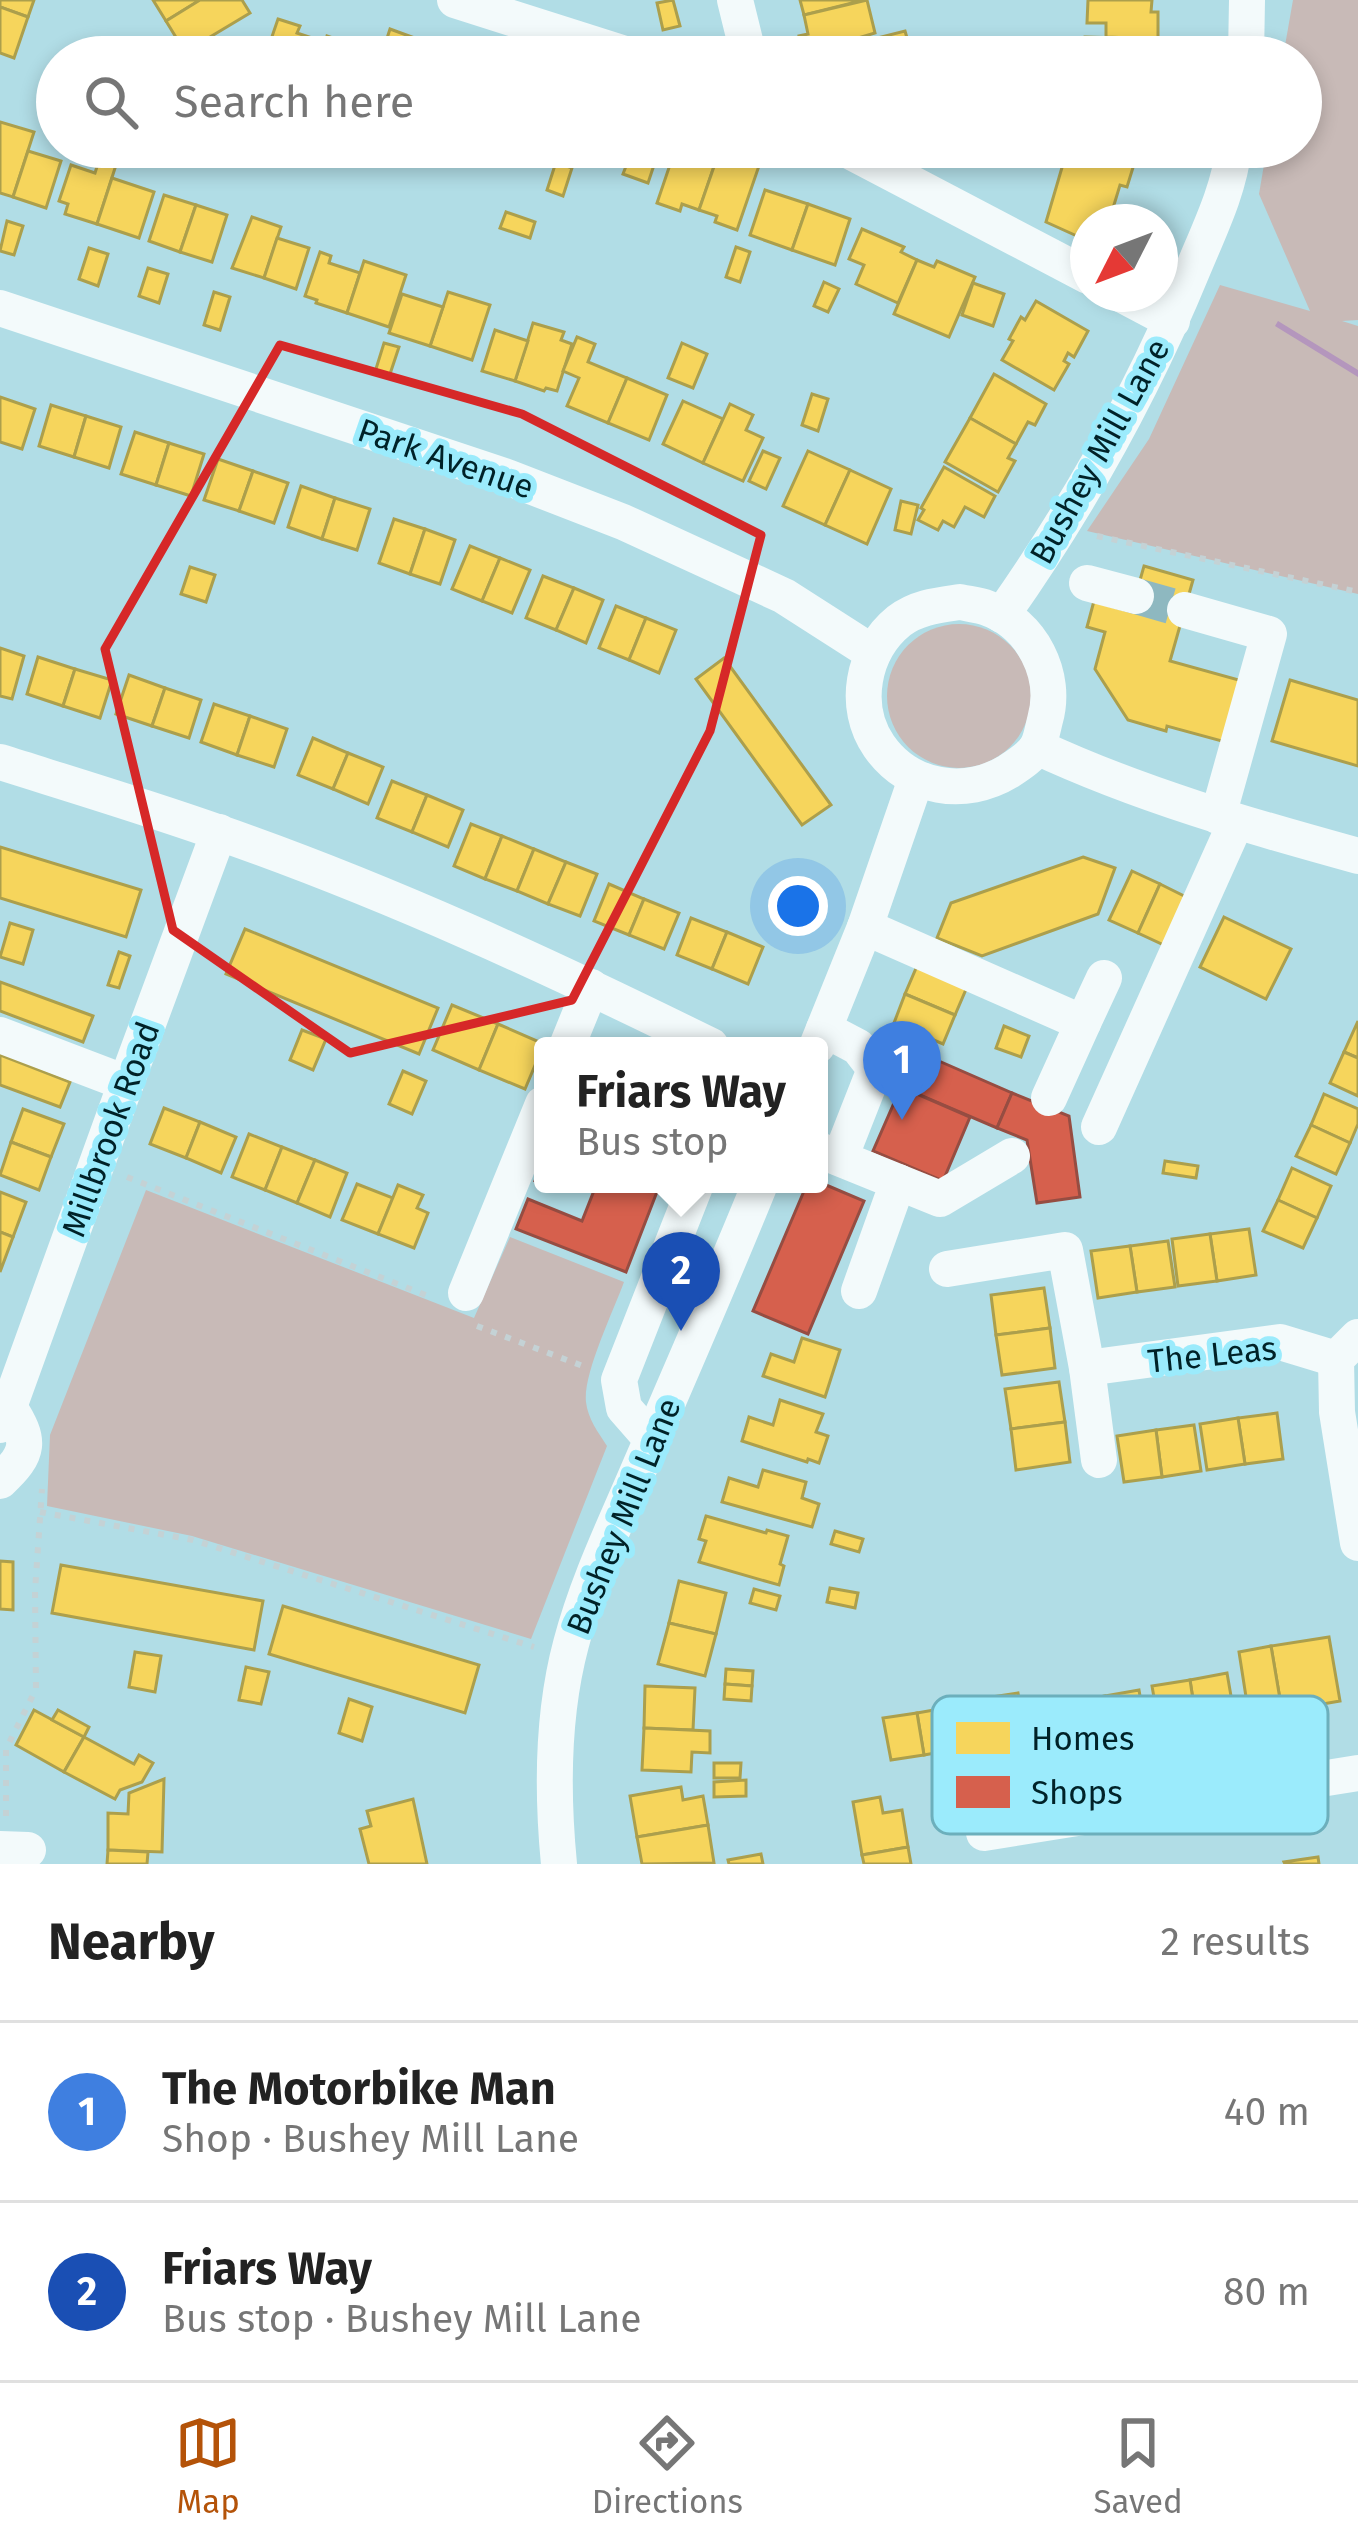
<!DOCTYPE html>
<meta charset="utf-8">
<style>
body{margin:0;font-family:"Fira Sans",sans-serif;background:#f2f2f2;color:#222}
.compass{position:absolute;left:1070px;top:204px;width:108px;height:108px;border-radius:50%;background:#fff;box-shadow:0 6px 18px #0003;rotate:228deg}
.you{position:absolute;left:798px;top:906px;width:42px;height:42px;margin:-30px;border:9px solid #fff;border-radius:50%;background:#1a73e8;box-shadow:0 0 0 18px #1a73e833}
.badge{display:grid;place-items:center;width:78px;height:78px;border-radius:50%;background:#b45309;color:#fff;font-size:39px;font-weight:700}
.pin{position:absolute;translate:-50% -99px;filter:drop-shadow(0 3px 6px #0008)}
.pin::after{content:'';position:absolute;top:63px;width:42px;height:36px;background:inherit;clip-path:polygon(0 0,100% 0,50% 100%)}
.popup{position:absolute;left:534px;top:1037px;width:294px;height:156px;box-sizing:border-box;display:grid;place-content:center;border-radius:12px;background:#fff;filter:drop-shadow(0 3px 9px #0005);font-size:39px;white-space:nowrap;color:#767676}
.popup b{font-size:45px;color:#222}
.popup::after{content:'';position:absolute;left:50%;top:100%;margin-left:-24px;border:24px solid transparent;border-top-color:#fff}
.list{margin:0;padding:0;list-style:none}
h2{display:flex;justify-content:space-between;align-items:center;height:156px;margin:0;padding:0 48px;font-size:51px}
h2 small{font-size:39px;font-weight:400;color:#767676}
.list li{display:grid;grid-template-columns:78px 1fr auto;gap:36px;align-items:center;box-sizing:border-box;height:180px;padding:0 48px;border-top:3px solid #e0e0e0}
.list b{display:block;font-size:45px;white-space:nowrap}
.list p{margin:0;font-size:39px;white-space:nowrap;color:#767676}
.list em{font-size:39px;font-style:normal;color:#767676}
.icon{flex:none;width:66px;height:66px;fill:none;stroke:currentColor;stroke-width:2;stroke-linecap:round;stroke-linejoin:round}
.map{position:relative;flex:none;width:1358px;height:1864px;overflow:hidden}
.search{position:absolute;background:#fff;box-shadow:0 6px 18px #0003;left:36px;right:36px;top:36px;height:132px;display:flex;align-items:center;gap:30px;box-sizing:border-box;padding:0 42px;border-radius:66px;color:#767676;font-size:45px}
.sheet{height:516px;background:#fff}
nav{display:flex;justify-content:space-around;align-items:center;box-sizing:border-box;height:168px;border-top:3px solid #e0e0e0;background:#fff;font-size:33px;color:#767676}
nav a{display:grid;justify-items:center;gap:6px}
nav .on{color:#b45309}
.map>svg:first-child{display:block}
.green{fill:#c8bab7}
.water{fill:#b496bd}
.homes{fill:#f6d55c;stroke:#ac9f4c;stroke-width:3}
.shops{fill:#d6604d;stroke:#964d42;stroke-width:3}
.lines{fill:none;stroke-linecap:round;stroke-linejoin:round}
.minor-tunnel{stroke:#8eb8c0;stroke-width:36;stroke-dasharray:36 18;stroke-linecap:butt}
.path{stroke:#c4d2d5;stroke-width:6;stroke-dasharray:6 9;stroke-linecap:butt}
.minor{stroke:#f3fafb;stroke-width:36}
.marked{fill:none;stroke:#d62828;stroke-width:9;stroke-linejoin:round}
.labels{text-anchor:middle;stroke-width:12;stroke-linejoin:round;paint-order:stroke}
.street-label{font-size:33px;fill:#002228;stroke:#9bebfc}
.key{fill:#9bebfc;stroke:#6cafbc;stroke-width:3}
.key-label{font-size:33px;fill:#002228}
</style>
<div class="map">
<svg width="1358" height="1864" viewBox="0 0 1358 1864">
<rect width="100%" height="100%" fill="#b1dde6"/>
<g class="green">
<path d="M1293 0H1358V320L1342 321 1358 326V594L1087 531 1149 439 1220 285 1310 311 1259 194 1267 147H1301V57H1283Z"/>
<circle cx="959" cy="696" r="72"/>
<path d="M146 1190 474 1318 510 1237 624 1282C613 1312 583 1374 586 1402 588 1419 598 1432 607 1446L531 1639 192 1536 47 1506 50 1435Z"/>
</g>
<path class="water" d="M1278 321 1358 370V377L1275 326Z"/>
<g class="homes">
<path d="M0 0H34L28 17 0 7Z"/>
<path d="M153 0H200L166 21Z"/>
<path d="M200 0H242L250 13 185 52 166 21Z"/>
<path d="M673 0 680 26 663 30 657 3Z"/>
<path d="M800 0H864L804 15Z"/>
<path d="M867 0 875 33 858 38 860 44 804 57 799 36 808 34 804 15Z"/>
<path d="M1088 0H1152L1151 12H1158V39L1106 37V23H1087Z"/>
<path d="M0 7 28 17 14 58 0 53Z"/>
<path d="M278 19 300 26 297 33 312 38 305 57H265Z"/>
<path d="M390 29 431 44 427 57H381Z"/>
<path d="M905 31 909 45 877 54 873 39Z"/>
<path d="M327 36 350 44 346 57H305L312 38 325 43Z"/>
<path d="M1085 37 1158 39 1157 57H1084Z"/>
<path d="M230 40 245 50 244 53 241 57H219Z"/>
<path d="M431 44 470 57H427Z"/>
<path d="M0 122 34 132 13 197 0 193Z"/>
<path d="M436 147H466L462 159 435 150Z"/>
<path d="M614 147H660L648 183 623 174 628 161 611 155Z"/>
<path d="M676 147H706L719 152 699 210 682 204 680 211 657 203Z"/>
<path d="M1068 147H1087L1135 161 1127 187 1120 185 1110 218 1118 222H1088V241L1046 222Z"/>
<path d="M1087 147H1139L1135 161Z"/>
<path d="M28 151 61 161 46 208 13 197Z"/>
<path d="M736 151 761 160 737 230 715 222 717 216 699 210 719 152 734 157Z"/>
<path d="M99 160 116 165 97 224 65 214 68 204 59 201 71 165 95 173Z"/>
<path d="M556 162 572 168 563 196 547 190Z"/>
<path d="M112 178 154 192 139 238 97 224Z"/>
<path d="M765 190 808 204 792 250 750 235Z"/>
<path d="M164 195 196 205 180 252 149 241Z"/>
<path d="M808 204 850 219 835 265 792 250Z"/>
<path d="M196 205 227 215 212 262 180 252Z"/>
<path d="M506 212 535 222 530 238 500 228Z"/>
<path d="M252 217 281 227 264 278 232 268Z"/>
<path d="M7 221 23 226 14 255 0 251Z"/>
<path d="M862 229 904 247 901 252 917 260 898 303 856 284 864 265 849 259Z"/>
<path d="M277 238 309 248 296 289 264 278Z"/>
<path d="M736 247 750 252 740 282 726 277Z"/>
<path d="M89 248 108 254 98 286 79 279Z"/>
<path d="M320 252 331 256 329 263 360 273 347 313 316 303 317 300 305 296Z"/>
<path d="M917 260 934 267 937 261 975 277 949 337 894 314Z"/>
<path d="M364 261 406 275 389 327 347 313Z"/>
<path d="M148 268 168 274 159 303 139 296Z"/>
<path d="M824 282 839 289 828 312 814 306Z"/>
<path d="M973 283 1004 294 993 326 962 315Z"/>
<path d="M214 292 230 297 220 330 204 325Z"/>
<path d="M448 292 490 305 472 360 430 346Z"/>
<path d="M402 294 443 307 430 346 389 333Z"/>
<path d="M1036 301 1088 331 1074 357 1068 353 1064 361 1069 364 1054 390 1002 360 1013 341 1009 339 1021 317 1025 320Z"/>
<path d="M533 323 564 332 561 340 572 344 557 391 546 388 544 391 515 381Z"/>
<path d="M495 330 528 341 515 381 482 371Z"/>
<path d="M577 337 595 344 588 362 627 378 608 423 567 406 579 378 563 371Z"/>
<path d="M384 343 399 347 389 377 375 372Z"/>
<path d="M682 343 707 354 693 388 668 378Z"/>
<path d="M994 374 1046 404 1035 425 1028 422 1016 444 970 418Z"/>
<path d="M627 378 667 395 649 440 608 423Z"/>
<path d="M812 394 828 399 818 431 802 425Z"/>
<path d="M0 397 35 409 22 449 0 442Z"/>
<path d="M683 401 723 419 703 463 663 444Z"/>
<path d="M730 404 753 415 746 430 763 438 743 481 703 463Z"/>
<path d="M51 405 86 416 74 457 39 446Z"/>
<path d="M86 416 121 427 109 468 74 457Z"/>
<path d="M970 418 1016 444 1008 458 1015 461 998 492 945 462Z"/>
<path d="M135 432 169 443 156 485 121 474Z"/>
<path d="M169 443 204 454 191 496 156 485Z"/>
<path d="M763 451 780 458 766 489 749 481Z"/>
<path d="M808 451 850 470 825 525 783 506Z"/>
<path d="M218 459 253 471 239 511 204 500Z"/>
<path d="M944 467 995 496 984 517 965 507 954 527 943 521 938 530 918 520 924 510 921 508Z"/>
<path d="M850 470 891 489 867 544 825 525Z"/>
<path d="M253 471 288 483 274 523 239 511Z"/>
<path d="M301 486 335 498 322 539 288 527Z"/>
<path d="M335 498 370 509 357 550 322 539Z"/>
<path d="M901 501 918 505 911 534 895 530Z"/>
<path d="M394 519 425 529 410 574 379 563Z"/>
<path d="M425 529 455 540 440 584 410 574Z"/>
<path d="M470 546 500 558 482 601 452 589Z"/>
<path d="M500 558 530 570 512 613 482 601Z"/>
<path d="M1144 566 1193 580 1170 661 1246 682 1229 743 1167 726 1166 731 1128 720 1095 669 1105 632 1087 627 1094 601 1131 612Z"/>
<path d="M190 567 215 575 206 602 181 594Z"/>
<path d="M543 576 574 588 556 630 526 618Z"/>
<path d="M574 588 603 600 586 643 556 630Z"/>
<path d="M616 606 646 618 629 660 599 648Z"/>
<path d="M646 618 676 630 659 673 629 660Z"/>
<path d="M0 648 24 656 12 699 0 696Z"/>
<path d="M38 657 75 669 63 706 27 694Z"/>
<path d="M724 658 831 805 802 825 696 679Z"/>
<path d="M75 669 112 680 100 718 63 706Z"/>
<path d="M129 675 165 688 152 726 116 714Z"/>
<path d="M1290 680 1358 700V766L1272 741Z"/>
<path d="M165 688 201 700 189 738 152 726Z"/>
<path d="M214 704 250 716 237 755 201 742Z"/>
<path d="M250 716 287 729 274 767 237 755Z"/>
<path d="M313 738 348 753 333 789 298 775Z"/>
<path d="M348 753 383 767 368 804 333 789Z"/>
<path d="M392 781 427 795 412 832 377 818Z"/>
<path d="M427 795 463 810 448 847 412 832Z"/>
<path d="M471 824 502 836 485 879 454 866Z"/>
<path d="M502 836 534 849 517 891 485 879Z"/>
<path d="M0 847 141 890 126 937 0 898Z"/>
<path d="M534 849 566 862 548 904 517 891Z"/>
<path d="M1083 857 1115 868 1098 914 982 956 937 938 951 903Z"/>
<path d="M566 862 597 874 580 916 548 904Z"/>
<path d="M1132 871 1160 884 1138 933 1109 920Z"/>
<path d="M609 884 644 899 629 935 594 921Z"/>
<path d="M1160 884 1188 898 1166 946 1138 933Z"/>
<path d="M644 899 679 913 664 949 629 935Z"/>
<path d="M1224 917 1291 949 1266 999 1200 967Z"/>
<path d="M691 918 727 932 712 969 677 955Z"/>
<path d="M10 923 33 930 23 964 0 957Z"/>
<path d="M245 929 438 1008 419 1054 226 974Z"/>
<path d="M727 932 763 947 748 984 712 969Z"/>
<path d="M119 952 130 956 119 988 108 985Z"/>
<path d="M917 966 967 987 955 1015 905 994Z"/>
<path d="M0 982 93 1016 83 1042 0 1011Z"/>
<path d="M905 994 955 1015 943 1044 894 1023Z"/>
<path d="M452 1005 498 1024 479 1070 433 1050Z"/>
<path d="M1358 1021V1058L1344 1052Z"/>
<path d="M498 1024 544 1044 525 1089 479 1070Z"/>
<path d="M1004 1026 1029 1036 1021 1057 996 1048Z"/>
<path d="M302 1030 326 1039 313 1070 290 1060Z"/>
<path d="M1344 1052 1358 1058V1096L1330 1083Z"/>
<path d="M0 1055 70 1082 60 1107 0 1085Z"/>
<path d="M403 1071 426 1081 412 1114 389 1104Z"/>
<path d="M1324 1094 1358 1109V1124L1350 1143 1311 1125Z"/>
<path d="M164 1108 200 1122 186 1158 150 1144Z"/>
<path d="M23 1109 64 1124 51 1157 11 1142Z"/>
<path d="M200 1122 236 1137 221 1173 186 1158Z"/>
<path d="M1311 1125 1350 1143 1336 1174 1296 1156Z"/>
<path d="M249 1134 282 1147 265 1190 232 1177Z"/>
<path d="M11 1142 51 1157 39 1190 0 1175Z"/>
<path d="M282 1147 315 1160 297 1203 265 1190Z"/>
<path d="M315 1160 347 1173 330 1217 297 1203Z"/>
<path d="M1165 1161 1198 1166 1196 1178 1163 1173Z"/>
<path d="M1292 1168 1331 1186 1317 1218 1278 1200Z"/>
<path d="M357 1184 393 1198 378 1234 342 1220Z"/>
<path d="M398 1185 423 1195 417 1208 428 1213 414 1248 378 1234Z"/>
<path d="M0 1192 26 1202 13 1237 0 1232Z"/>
<path d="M1278 1200 1317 1218 1303 1248 1263 1231Z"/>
<path d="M1249 1229 1256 1275 1217 1281 1210 1234Z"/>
<path d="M0 1232 13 1237 0 1272Z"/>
<path d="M1210 1234 1217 1281 1178 1286 1172 1239Z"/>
<path d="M1168 1241 1175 1287 1137 1292 1130 1246Z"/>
<path d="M1130 1246 1137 1292 1098 1298 1091 1251Z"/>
<path d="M1044 1288 1050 1328 996 1335 991 1295Z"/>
<path d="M1050 1328 1055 1368 1002 1375 996 1335Z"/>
<path d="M802 1338 840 1350 825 1397 763 1376 771 1354 794 1362Z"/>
<path d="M1059 1382 1065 1422 1011 1429 1005 1389Z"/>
<path d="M780 1400 823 1414 816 1432 828 1436 819 1463 808 1459 807 1462 742 1441 749 1417 773 1425Z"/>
<path d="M1277 1413 1283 1459 1245 1464 1238 1418Z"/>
<path d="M1238 1418 1245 1464 1207 1470 1200 1424Z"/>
<path d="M1065 1422 1070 1462 1016 1470 1011 1429Z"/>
<path d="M1194 1425 1201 1471 1162 1477 1156 1430Z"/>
<path d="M1156 1430 1162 1477 1124 1482 1117 1436Z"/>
<path d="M763 1470 806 1482 802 1498 819 1504 812 1527 722 1502 729 1478 758 1487Z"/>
<path d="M706 1516 766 1533 767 1530 788 1536 780 1564 784 1566 779 1585 699 1562 706 1541 699 1539Z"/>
<path d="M835 1531 863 1539 859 1552 831 1544Z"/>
<path d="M0 1561 13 1562V1610L0 1609Z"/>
<path d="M61 1565 263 1601 254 1650 52 1613Z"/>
<path d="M679 1581 726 1593 716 1634 669 1623Z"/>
<path d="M830 1588 858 1593 855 1608 827 1602Z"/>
<path d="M754 1589 780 1596 776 1610 750 1603Z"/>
<path d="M283 1606 479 1665 465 1713 269 1654Z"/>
<path d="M669 1623 716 1634 705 1676 658 1664Z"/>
<path d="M1329 1637 1340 1701 1282 1711 1271 1646Z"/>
<path d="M1271 1646 1282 1711 1249 1716 1239 1652Z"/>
<path d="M135 1652 161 1656 155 1692 129 1687Z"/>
<path d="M246 1667 269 1672 261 1704 239 1700Z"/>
<path d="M726 1669 753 1671 752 1686 725 1684Z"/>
<path d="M1227 1673 1235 1719 1197 1726 1190 1680Z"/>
<path d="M1190 1680 1197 1726 1160 1732 1152 1686Z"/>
<path d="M725 1684 752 1686 751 1701 724 1699Z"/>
<path d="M645 1686 695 1688 693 1730 644 1728Z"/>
<path d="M1139 1690 1146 1732 1112 1738 1105 1696Z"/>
<path d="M1018 1693 1028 1752 990 1759 983 1713 987 1712 985 1698Z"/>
<path d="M1105 1696 1112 1738 1079 1743 1072 1701Z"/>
<path d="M349 1699 372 1707 362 1741 339 1733Z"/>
<path d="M1057 1701 1065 1746 1028 1752 1020 1707Z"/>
<path d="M951 1707 958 1749 924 1755 917 1713Z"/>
<path d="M34 1710 84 1737 64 1772 16 1745Z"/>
<path d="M58 1710 89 1727 84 1737 52 1720Z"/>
<path d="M917 1713 924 1755 891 1760 883 1718Z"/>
<path d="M977 1714 981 1743 966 1745 961 1716Z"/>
<path d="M644 1728 710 1731V1753L692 1752 691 1772 642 1770Z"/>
<path d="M84 1737 134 1764 139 1755 153 1763 142 1782 120 1790 115 1799 64 1772Z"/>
<path d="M714 1763H741L740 1778H714Z"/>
<path d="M164 1779 162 1852 108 1850V1813L128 1814 129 1793Z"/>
<path d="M746 1780V1796L714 1797V1782Z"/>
<path d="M681 1787 683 1800 703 1796 708 1825 637 1837 630 1796Z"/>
<path d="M880 1797 883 1813 902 1810 908 1847 862 1855 853 1802Z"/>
<path d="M413 1799 427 1864H369L360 1829 371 1826 367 1811Z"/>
<path d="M708 1825 714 1863 642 1864 637 1837Z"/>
<path d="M908 1847 911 1864H864L862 1855Z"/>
<path d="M108 1850 148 1852 147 1864H107Z"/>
<path d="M761 1854 763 1864H729L728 1860Z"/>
<path d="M1318 1857 1319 1864H1285L1284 1862Z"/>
</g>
<g class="shops">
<path d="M916 1051 1012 1093 997 1128 901 1087Z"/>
<path d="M901 1087 970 1117 943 1181 873 1151Z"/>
<path d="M1012 1093 1069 1116 1080 1197 1037 1203 1027 1140 997 1128Z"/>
<path d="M543 1160V1184H562L559 1191 535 1181Z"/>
<path d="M819 1182 864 1201 808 1334 753 1311 807 1184Z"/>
<path d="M585 1184H660L626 1272 516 1229 528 1199 582 1221 595 1188Z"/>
</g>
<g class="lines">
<path class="minor-tunnel" d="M1136 596 1185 610"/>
<g class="path">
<path d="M1097 536 1358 592"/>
<path d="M127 1177 433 1298"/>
<path d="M477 1326 588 1368"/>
<path d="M40 1512 193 1540 534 1647"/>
<path d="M6 1816V1749L36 1689 35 1591 42 1489"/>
</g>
<g class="minor">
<path d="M455 0 634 57"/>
<path d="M735 0 749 57"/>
<path d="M1246 57 1247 0"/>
<path d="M842 147 1088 276"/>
<path d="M1121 294 1172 321"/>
<path d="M0 308 507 477 623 522 784 596 873 653"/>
<path d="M1087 583 1136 596"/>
<path d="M960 602C969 604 979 605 987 608 1032 624 1058 675 1045 720 1043 728 1041 740 1037 747 1032 756 1018 765 1009 771 965 798 909 789 879 746 852 707 862 651 899 621 917 607 939 605 960 602Z"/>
<path d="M1185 610 1269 634 1218 816"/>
<path d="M1002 615C1078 507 1143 391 1193 269 1210 228 1229 190 1234 147"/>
<path d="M1037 747C1140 795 1249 826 1358 856"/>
<path d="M0 762C73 785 146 807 217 832 387 891 551 967 711 1046"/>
<path d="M865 927 1083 1023 1049 1098"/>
<path d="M1083 1023 1104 978"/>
<path d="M824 1029 858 1047 875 1069 840 1158"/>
<path d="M0 1035 126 1083"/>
<path d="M567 1046 591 987"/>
<path d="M817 1046 865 927 916 779"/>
<path d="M1099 1127 1236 822"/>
<path d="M819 1150 898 1182 859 1291"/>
<path d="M898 1182 940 1199 1012 1156"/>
<path d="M947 1269 1065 1250 1087 1368 1099 1460"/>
<path d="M466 1293 543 1104"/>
<path d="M1358 1337 1336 1359 1337 1412 1358 1543"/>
<path d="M1087 1368 1280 1342 1336 1359"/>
<path d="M0 1425 9 1407 126 1083 219 832"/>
<path d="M652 1440 624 1408 619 1380 696 1184"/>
<path d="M0 1481C30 1453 31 1441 9 1407"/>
<path d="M984 1833 1358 1773"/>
<path d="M0 1849 28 1850"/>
<path d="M559 1864C552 1792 552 1715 571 1644 587 1582 616 1523 641 1464 681 1371 722 1278 760 1184"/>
</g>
</g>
<path class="marked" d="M280 345 522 414 761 535 710 731 572 1000 350 1053 173 930 105 649Z"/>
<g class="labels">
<g class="street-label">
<text transform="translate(1099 451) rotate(-61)" y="12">Bushey Mill Lane</text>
<text transform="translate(446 458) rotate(19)" y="12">Park Avenue</text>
<text transform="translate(110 1129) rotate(-70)" y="12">Millbrook Road</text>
<text transform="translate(1212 1354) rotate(-6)" y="12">The Leas</text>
<text transform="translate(623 1516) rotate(-68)" y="12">Bushey Mill Lane</text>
</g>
</g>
<rect x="932" y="1696" width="396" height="138" rx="18" class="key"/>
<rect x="956" y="1722" width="54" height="32" fill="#f6d55c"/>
<rect x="956" y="1776" width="54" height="32" fill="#d6604d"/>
<g class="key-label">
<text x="1031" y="1750">Homes</text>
<text x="1031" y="1804">Shops</text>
</g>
</svg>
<svg class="compass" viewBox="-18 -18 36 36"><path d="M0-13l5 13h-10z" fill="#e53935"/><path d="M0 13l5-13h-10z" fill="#767676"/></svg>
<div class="you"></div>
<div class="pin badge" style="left:902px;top:1120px;background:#3f7fe0">1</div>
<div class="pin badge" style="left:681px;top:1331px;background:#1a4fb4">2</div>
<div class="popup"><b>Friars Way</b>Bus stop</div>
<div class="search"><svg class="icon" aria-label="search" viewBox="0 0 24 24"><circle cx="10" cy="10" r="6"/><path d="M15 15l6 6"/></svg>Search here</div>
</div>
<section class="sheet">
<h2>Nearby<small>2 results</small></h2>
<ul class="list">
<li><span class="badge" style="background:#3f7fe0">1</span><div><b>The Motorbike Man</b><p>Shop · Bushey Mill Lane</p></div><em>40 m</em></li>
<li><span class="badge" style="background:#1a4fb4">2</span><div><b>Friars Way</b><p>Bus stop · Bushey Mill Lane</p></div><em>80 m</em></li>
</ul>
</section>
<nav>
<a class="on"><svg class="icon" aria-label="map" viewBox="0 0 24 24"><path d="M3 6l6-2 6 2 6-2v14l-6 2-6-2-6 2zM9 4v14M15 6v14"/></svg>Map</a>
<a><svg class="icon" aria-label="directions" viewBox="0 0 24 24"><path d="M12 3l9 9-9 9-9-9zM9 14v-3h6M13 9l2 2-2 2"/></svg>Directions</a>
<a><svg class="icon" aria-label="saved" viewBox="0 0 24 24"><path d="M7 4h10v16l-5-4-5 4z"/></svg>Saved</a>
</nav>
